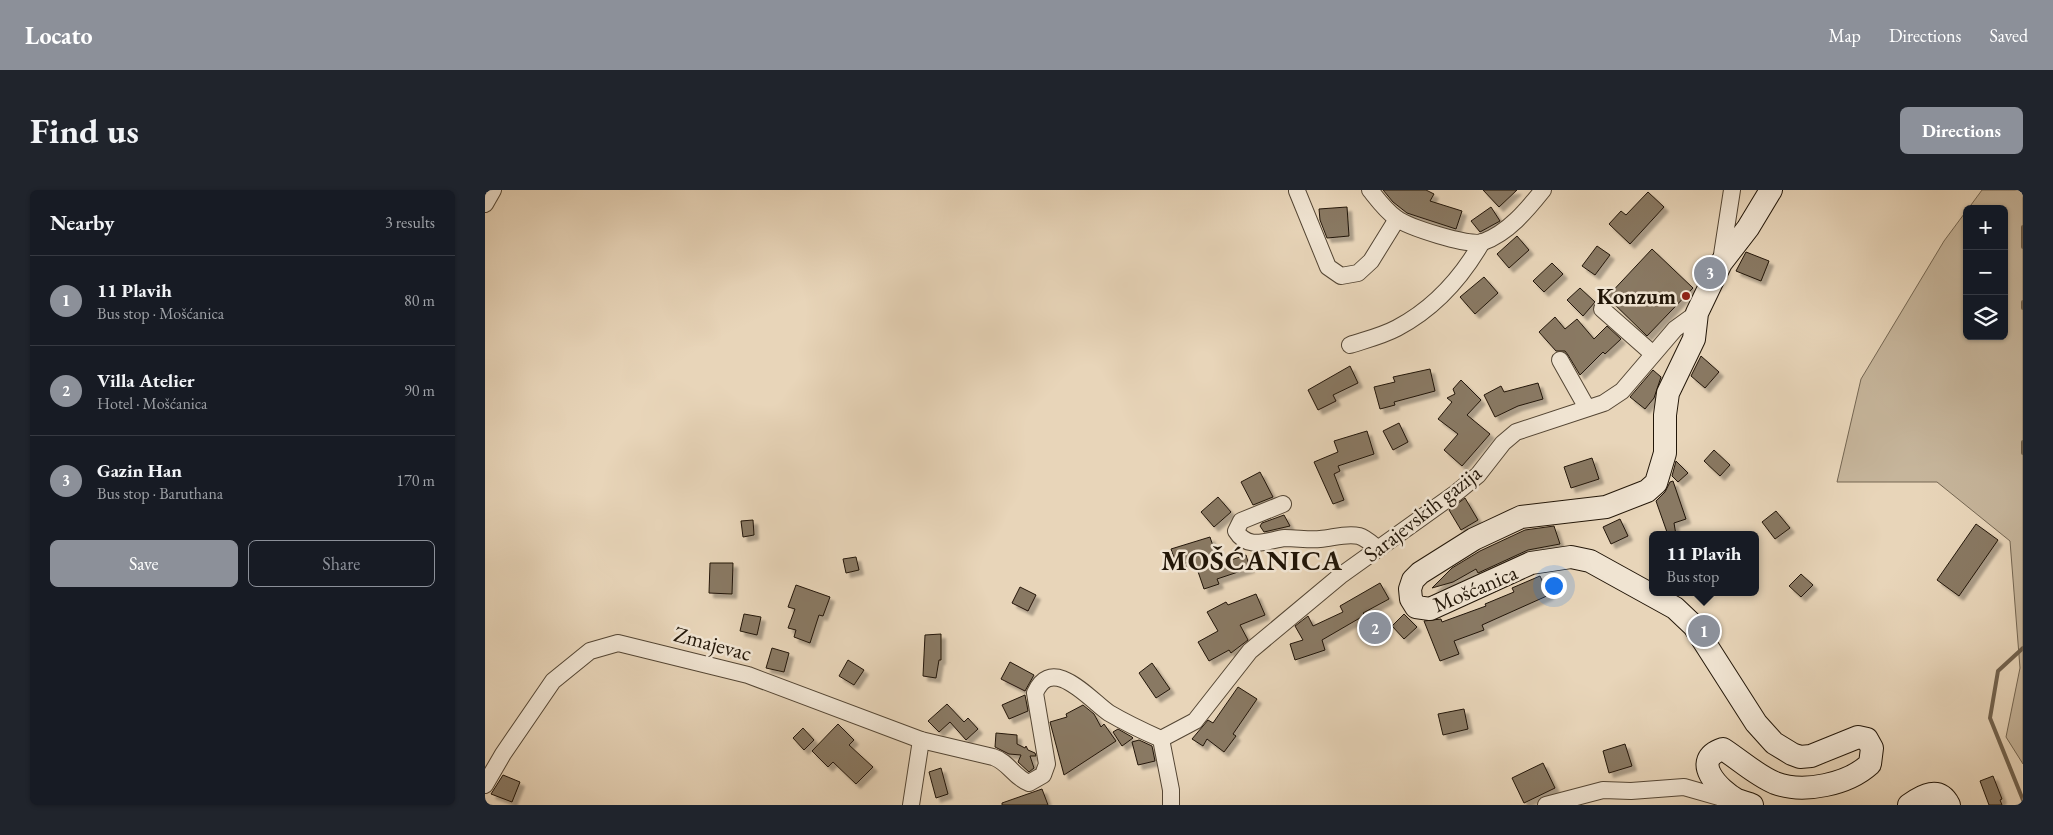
<!DOCTYPE html>
<meta charset="utf-8">
<style>
body{margin:0;font-family:"EB Garamond",serif;background:#20242c;color:#f1f3f6}
.controls{position:absolute;right:15px;top:15px;display:grid;overflow:hidden;border-radius:8px;box-shadow:0 1px 4px #0004}
.controls button{width:45px;height:45px;display:grid;place-items:center;padding:0;border:0;border-bottom:1px solid #363941;background:#171b24;color:#f1f3f6;font:25px sans-serif}
.you{position:absolute;left:1068px;top:395px;width:18px;height:18px;margin:-12px;border:4px solid #fff;border-radius:50%;background:#1a73e8;box-shadow:0 0 0 8px #1a73e833}
.badge{display:grid;place-items:center;width:32px;height:32px;border-radius:50%;background:#8c9099;color:#fff;font-size:16px;font-weight:700}
.pin{position:absolute;translate:-50% -50%;border:2px solid #fff;box-shadow:0 1px 5px #0006}
.popup{position:absolute;left:1164px;top:341px;width:110px;height:65px;box-sizing:border-box;display:grid;place-content:center;border-radius:8px;background:#171b24;filter:drop-shadow(0 1px 4px #0005);font-size:16px;white-space:nowrap;color:#9ea1a6}
.popup b{font-size:19px;color:#f1f3f6}
.popup::after{content:'';position:absolute;left:50%;top:100%;margin-left:-10px;border:10px solid transparent;border-top-color:#171b24}
.list{margin:0;padding:0;list-style:none}
h2{display:flex;justify-content:space-between;align-items:center;height:65px;margin:0;padding:0 20px;font-size:21px}
h2 small{font-size:16px;font-weight:400;color:#9ea1a6}
.list li{display:grid;grid-template-columns:32px 1fr auto;gap:15px;align-items:center;box-sizing:border-box;height:90px;padding:0 20px;border-top:1px solid #363941}
.list b{display:block;font-size:19px;white-space:nowrap}
.list p{margin:0;font-size:16px;white-space:nowrap;color:#9ea1a6}
.list em{font-size:16px;font-style:normal;color:#9ea1a6}
.actions{display:flex;gap:10px;padding:15px 20px}
.actions a{flex:1;padding:11px 0;border:1px solid #8c9099;border-radius:8px;text-align:center;font-size:18px;color:#8c9099}
.actions .main{background:#8c9099;color:#fff}
.icon{flex:none;width:28px;height:28px;fill:none;stroke:currentColor;stroke-width:2;stroke-linecap:round;stroke-linejoin:round}
.map{position:relative;flex:none;width:1538px;height:615px;overflow:hidden;border-radius:8px}
header{display:flex;align-items:center;gap:30px;box-sizing:border-box;height:70px;padding:0 25px;background:#8c9099;color:#fff}
header strong{font-size:24px}
nav{display:flex;gap:28px;margin-inline-start:auto;font-size:18px}
.intro{display:flex;align-items:center;justify-content:space-between;box-sizing:border-box;height:120px;padding:0 30px}
h1{margin:0;font-size:35px}
.button{padding:12px 22px;border-radius:8px;background:#8c9099;color:#fff;font-size:18px;font-weight:700}
main{display:flex;gap:30px;padding:0 30px}
aside{flex:1;background:#171b24;border-radius:8px;box-shadow:0 1px 4px #0004}
.map>svg:first-child{display:block}
.green{fill:#c6b59b;stroke:#746652}
.lines{fill:none;stroke-linecap:round;stroke-linejoin:round}
.stream{stroke:#71624e;stroke-width:4}
.building{fill:#897964;stroke:#221608;filter:url(#shadow)}
.street-casing{stroke:#544634;stroke-width:18}
.secondary-casing{stroke:#221608;stroke-width:24}
.street{stroke:#f0e4d2;stroke-width:16}
.secondary{stroke:#f0e4d2;stroke-width:22}
.poi-dot{fill:#8f2418;stroke:#f0e4d2;stroke-width:2}
.labels{text-anchor:middle;stroke-width:5;stroke-linejoin:round;paint-order:stroke}
.poi-label{font-size:22px;font-weight:bold;fill:#221608;stroke:#f0e4d2;text-anchor:end}
.street-label{font-size:22px;fill:#221608;stroke:#f0e4d2}
.district-label{font-size:28px;font-weight:bold;letter-spacing:1px;fill:#221608;stroke:#f0e4d2}
</style>
<header>
<strong>Locato</strong>
<nav><a>Map</a><a>Directions</a><a>Saved</a></nav>
</header>
<div class="intro"><h1>Find us</h1><a class="button">Directions</a></div>
<main>
<aside>
<h2>Nearby<small>3 results</small></h2>
<ul class="list">
<li><span class="badge">1</span><div><b>11 Plavih</b><p>Bus stop · Mošćanica</p></div><em>80 m</em></li>
<li><span class="badge">2</span><div><b>Villa Atelier</b><p>Hotel · Mošćanica</p></div><em>90 m</em></li>
<li><span class="badge">3</span><div><b>Gazin Han</b><p>Bus stop · Baruthana</p></div><em>170 m</em></li>
</ul>
<div class="actions"><a class="main">Save</a><a>Share</a></div>
</aside>
<div class="map">
<svg width="1538" height="615" viewBox="0 0 1538 615">
<defs>
<filter id="shadow"><feDropShadow dx="4.5" dy="4.5" stdDeviation="1" flood-color="#0004"/></filter>
</defs>
<rect width="100%" height="100%" fill="#e8d5b9"/>
<filter id="stains"><feTurbulence type="fractalNoise" baseFrequency=".004" numOctaves="4"/><feColorMatrix values="0 0 0 0 .2 0 0 0 0 .09 0 0 0 0 .02 0 0 0 .5 -.17"/></filter>
<radialGradient id="worn" r=".72"><stop offset=".6" stop-color="#630" stop-opacity="0"/><stop offset="1" stop-color="#630" stop-opacity=".3"/></radialGradient>
<path class="green" d="M1497 0H1538V574L1521 547 1535 478 1525 351 1452 292H1352L1376 189 1459 51 1482 20V146H1519V19H1483Z"/>
<g class="lines">
<g class="stream">
<path d="M1538 37V57"/>
<path d="M1538 112V118"/>
<path d="M1538 252V263"/>
<path d="M1538 458 1513 481 1505 528 1538 610"/>
</g>
</g>
<g class="building">
<path d="M898 0H941L949 4 945 11 977 21 971 39 922 23 908 12Z"/>
<path d="M998 0H1032L1014 17Z"/>
<path d="M1163 2 1179 17 1145 54 1124 34 1136 21 1141 25Z"/>
<path d="M862 17 864 46 842 48 835 30 834 19Z"/>
<path d="M1006 17 1015 31 995 42 986 31Z"/>
<path d="M1032 46 1044 60 1024 78 1012 64Z"/>
<path d="M1112 56 1125 65 1110 85 1097 76Z"/>
<path d="M1167 59 1208 98 1162 146 1122 107Z"/>
<path d="M1261 62 1284 71 1276 91 1251 81Z"/>
<path d="M1067 73 1078 84 1059 102 1048 91Z"/>
<path d="M999 87 1013 103 990 124 975 107Z"/>
<path d="M1095 98 1110 112 1098 126 1082 110Z"/>
<path d="M1070 127 1080 139 1092 129 1109 149 1122 136 1136 149 1120 164 1118 162 1095 185 1083 165 1080 161H1071L1054 142Z"/>
<path d="M1216 166 1234 182 1220 198 1206 186Z"/>
<path d="M865 176 873 193 848 205 851 211 833 220 823 200Z"/>
<path d="M945 179 950 201 909 212 910 215 895 219 889 197 910 192 908 187Z"/>
<path d="M1168 180 1176 187 1169 208 1160 219 1145 207Z"/>
<path d="M976 190 996 210 982 225 1005 244 977 276 959 260 973 244 953 229 967 212 962 208 970 204 968 199Z"/>
<path d="M1053 193 1058 209 1033 216 1010 227 999 205 1016 196 1019 202Z"/>
<path d="M914 233 923 252 908 260 898 241Z"/>
<path d="M882 241 889 264 853 276 855 281 849 284 859 310 848 314 829 272 853 262 849 251Z"/>
<path d="M1229 260 1245 275 1235 286 1219 271Z"/>
<path d="M1107 268 1114 289 1086 298 1079 277Z"/>
<path d="M1191 271 1203 283 1193 292 1187 286Z"/>
<path d="M775 282 788 307 768 315 756 292Z"/>
<path d="M1188 291 1201 329 1189 333 1191 345H1183L1171 311 1180 302 1185 292Z"/>
<path d="M733 307 746 322 729 337 716 322Z"/>
<path d="M980 308 993 330 976 340 964 320Z"/>
<path d="M1291 321 1305 338 1290 349 1277 332Z"/>
<path d="M799 325 805 336 779 342 775 336 777 333Z"/>
<path d="M1135 329 1143 346 1126 354 1118 337Z"/>
<path d="M268 330 269 345 258 347 256 331Z"/>
<path d="M1491 334 1513 350 1474 406 1452 390Z"/>
<path d="M1069 336 1075 354 1043 360 993 383 991 379 968 392 947 398 967 378 995 361 1040 340Z"/>
<path d="M725 347 734 374 761 365 765 378 732 389 734 394 719 399 709 370 692 376 686 359Z"/>
<path d="M371 367 374 380 361 383 358 369Z"/>
<path d="M225 373H248L247 404 224 403Z"/>
<path d="M1316 384 1328 395 1316 407 1304 396Z"/>
<path d="M1055 386 1064 405 997 435 999 440 969 451 974 464 955 471 939 431 956 429 957 432 1001 416 1000 414 1029 402 1027 398Z"/>
<path d="M895 393 904 409 878 423 880 425 837 450 840 460 810 470 805 454 818 450 810 436 823 426 828 436 858 422 855 416Z"/>
<path d="M311 395 345 407 338 426 334 425 325 453 309 447 311 440 303 438 310 419 303 417Z"/>
<path d="M535 397 551 405 543 421 527 413Z"/>
<path d="M771 404 780 425 755 435 763 450 746 463 744 460 724 471 713 452 733 441 722 422 741 412 743 415Z"/>
<path d="M259 424 276 427 272 445 255 441Z"/>
<path d="M919 424 932 437 919 449 907 436Z"/>
<path d="M456 444V470H454L451 488 438 486 440 445Z"/>
<path d="M287 458 304 463 299 482 281 478Z"/>
<path d="M363 470 379 480 369 495 354 486Z"/>
<path d="M525 472 549 485 540 501 516 489Z"/>
<path d="M667 473 685 499 671 508 654 483Z"/>
<path d="M753 497 772 509 748 544 751 546 739 562 722 549 718 556 707 549 723 530 728 533Z"/>
<path d="M540 505 543 521 524 529 517 515Z"/>
<path d="M462 514 479 532 483 528 493 539 481 550 465 532 454 542 443 531Z"/>
<path d="M598 515 609 524 616 537 619 534 631 551 579 585 565 532 582 527 581 524Z"/>
<path d="M979 519 983 539 958 545 953 524Z"/>
<path d="M353 534 369 550 364 555 388 577 371 594 348 572 343 577 327 561Z"/>
<path d="M318 538 329 550 319 560 308 548Z"/>
<path d="M633 539 647 547 648 548 637 556 628 542Z"/>
<path d="M511 543 532 545V554L540 558 541 556 543 560 550 563 551 566H545L549 578 544 582 533 572 536 565 524 564 510 557Z"/>
<path d="M654 550 667 556 670 571 653 575 647 552Z"/>
<path d="M1140 554 1147 576 1124 583 1118 561Z"/>
<path d="M1058 573 1070 598 1039 613 1027 588Z"/>
<path d="M456 578 463 604 451 608 444 582Z"/>
<path d="M18 585 35 592 27 612 6 604Z"/>
<path d="M1508 586 1517 609 1515 610 1517 615H1504L1495 591Z"/>
<path d="M557 599 563 615H517V613Z"/>
</g>
<g class="lines">
<g class="street-casing">
<g id="street">
<path d="M885 0C893 10 900 20 911 28 923 37 984 57 998 52 1023 43 1042 20 1058 0"/>
<path d="M812 1 843 77 856 86 873 83 886 71 912 29"/>
<path d="M0 14 8 0"/>
<path d="M1236 71 1247 0"/>
<path d="M1117 119 1168 164"/>
<path d="M865 155C880 150 897 146 912 138 948 119 977 87 997 52"/>
<path d="M1075 170 1102 218"/>
<path d="M798 314 756 331 751 341C763 361 783 350 800 348 812 348 824 350 835 349 848 348 861 343 874 346 881 348 887 354 893 359"/>
<path d="M0 595 18 564 68 491 105 461 133 453 263 485 436 550 508 567C524 572 528 587 544 593L558 585 562 574 550 503C567 463 606 511 624 523 641 533 658 541 676 549"/>
<path d="M426 615 436 550"/>
<path d="M686 615V600L676 549 710 531 765 461 855 386 971 303 993 285 1018 253 1031 242 1119 213 1137 201 1190 139 1212 123"/>
<path d="M1061 615 1118 600 1146 601 1199 597 1234 607 1250 609"/>
</g>
</g>
<g class="secondary-casing">
<g id="secondary">
<path d="M1267 615C1263 613 1257 612 1252 610 1234 600 1204 570 1238 559 1255 570 1271 585 1290 593 1319 604 1363 594 1385 574L1387 558 1382 549 1373 547 1326 566 1315 567 1307 564 1289 553 1271 533 1209 436 1190 418 1105 371 1086 367 1046 373 945 419 931 417 926 409 925 399 928 390 935 383 989 349 1036 327 1121 317 1162 301 1171 293 1180 263V225L1183 203 1209 149 1212 123 1236 73 1263 38 1286 0"/>
<path d="M1424 615C1438 605 1454 596 1464 615"/>
</g>
</g>
<use href="#street" class="street"/>
<use href="#secondary" class="secondary"/>
</g>
<circle class="poi-dot" cx="1201" cy="106" r="5"/>
<g class="labels">
<g class="poi-label">
<text x="1191" y="114">Konzum</text>
</g>
<g class="street-label">
<text transform="translate(937 323) rotate(-38)" y="8">Sarajevskih gazija</text>
<text transform="translate(990 398) rotate(-23)" y="8">Mošćanica</text>
<text transform="translate(228 453) rotate(15)" y="8">Zmajevac</text>
</g>
<g class="district-label">
<text x="767" y="380">MOŠĆANICA</text>
</g>
</g>
<rect width="100%" height="100%" filter="url(#stains)"/>
<rect width="100%" height="100%" fill="url(#worn)"/>
</svg>
<div class="controls">
<button>+</button>
<button>−</button>
<button><svg class="icon" aria-label="layers" viewBox="0 0 24 24"><path d="M12 4l9 5-9 5-9-5zM3 14l9 5 9-5"/></svg></button>
</div>
<div class="you"></div>
<div class="pin badge" style="left:1219px;top:441px">1</div>
<div class="popup"><b>11 Plavih</b>Bus stop</div>
<div class="pin badge" style="left:890px;top:438px">2</div>
<div class="pin badge" style="left:1225px;top:83px">3</div>
</div>
</main>
